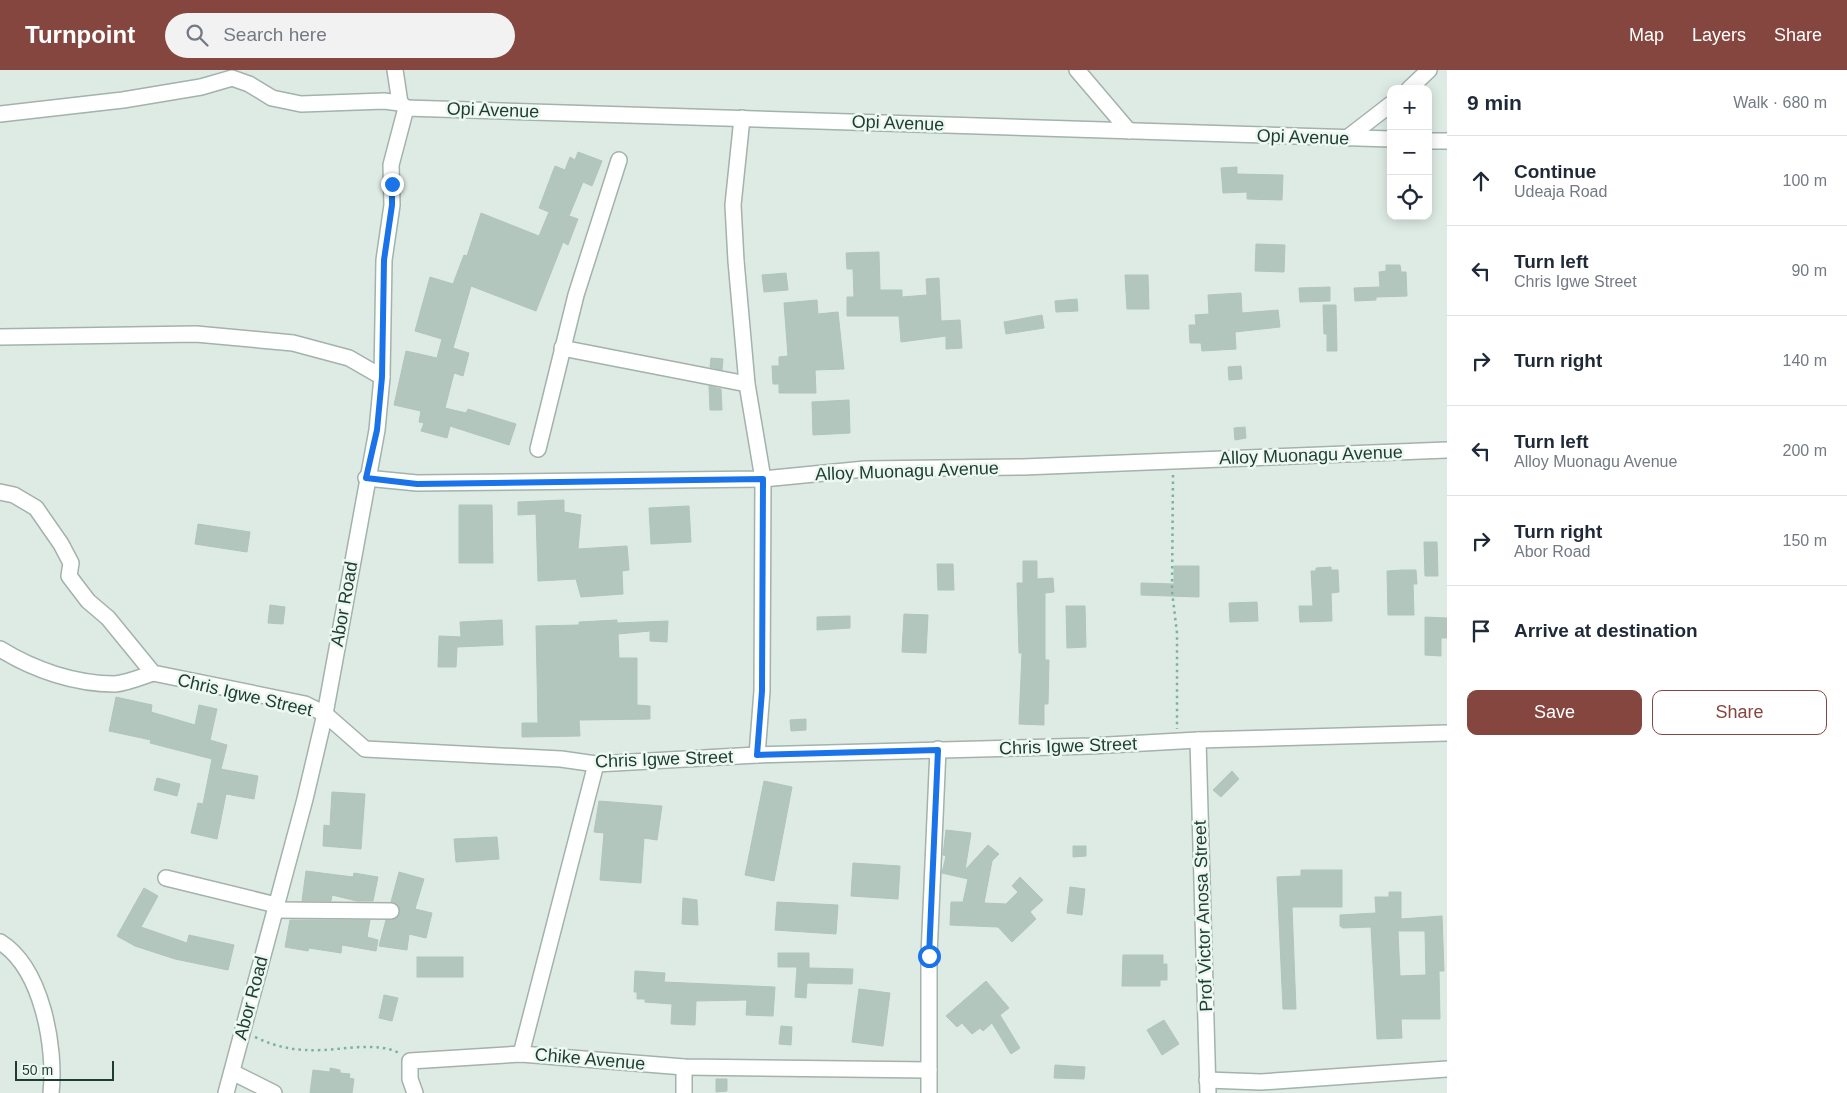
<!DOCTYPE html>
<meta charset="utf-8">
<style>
body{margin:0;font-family:Arial,sans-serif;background:#f2f2f3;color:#1f2937}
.controls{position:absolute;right:15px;top:15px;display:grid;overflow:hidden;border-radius:10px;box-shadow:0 2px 12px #0003}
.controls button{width:45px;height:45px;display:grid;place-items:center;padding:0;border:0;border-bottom:1px solid #e0e1e3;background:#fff;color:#1f2937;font:25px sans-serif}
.scale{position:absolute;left:15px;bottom:12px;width:99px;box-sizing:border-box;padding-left:5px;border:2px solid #1e3d32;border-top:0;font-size:14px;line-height:18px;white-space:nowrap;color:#1e3d32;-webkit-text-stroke:4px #eef8f3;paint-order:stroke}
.stop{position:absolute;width:15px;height:15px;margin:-11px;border:4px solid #1a73e8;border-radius:50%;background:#fff}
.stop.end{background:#1a73e8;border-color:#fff;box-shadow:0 1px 5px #0008}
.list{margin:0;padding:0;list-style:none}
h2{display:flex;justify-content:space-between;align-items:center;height:65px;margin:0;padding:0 20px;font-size:21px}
h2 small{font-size:16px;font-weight:400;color:#747a83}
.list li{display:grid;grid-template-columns:32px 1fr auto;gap:15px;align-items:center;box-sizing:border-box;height:90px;padding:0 20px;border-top:1px solid #e0e1e3}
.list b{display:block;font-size:19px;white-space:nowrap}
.list p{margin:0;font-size:16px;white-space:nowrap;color:#747a83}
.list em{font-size:16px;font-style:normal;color:#747a83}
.actions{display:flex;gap:10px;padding:15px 20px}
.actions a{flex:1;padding:11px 0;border:1px solid #84463f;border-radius:10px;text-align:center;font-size:18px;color:#84463f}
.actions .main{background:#84463f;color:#fff}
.icon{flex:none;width:28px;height:28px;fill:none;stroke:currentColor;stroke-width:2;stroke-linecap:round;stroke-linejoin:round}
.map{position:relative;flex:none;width:1447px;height:1023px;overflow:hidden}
header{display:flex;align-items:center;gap:30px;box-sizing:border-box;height:70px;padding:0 25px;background:#84463f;color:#fff}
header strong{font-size:24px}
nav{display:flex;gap:28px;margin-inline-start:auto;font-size:18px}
.search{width:350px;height:45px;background:#f2f2f3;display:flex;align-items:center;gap:12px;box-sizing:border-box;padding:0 18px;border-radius:28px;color:#747a83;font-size:19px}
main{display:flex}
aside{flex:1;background:#fff}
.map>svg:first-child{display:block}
.building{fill:#b3c6bd;stroke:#b0c5bb;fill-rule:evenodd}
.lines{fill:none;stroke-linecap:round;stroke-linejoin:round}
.minor-casing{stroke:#a1b3ab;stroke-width:18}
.path{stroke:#7bb29e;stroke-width:2.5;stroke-dasharray:2.5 4;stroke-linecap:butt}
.minor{stroke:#fff;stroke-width:15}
.route{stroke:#1a73e8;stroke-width:6}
.labels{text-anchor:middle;stroke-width:5;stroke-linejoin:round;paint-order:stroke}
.street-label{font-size:18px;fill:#1e3d32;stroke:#eef8f3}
</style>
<header>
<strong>Turnpoint</strong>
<div class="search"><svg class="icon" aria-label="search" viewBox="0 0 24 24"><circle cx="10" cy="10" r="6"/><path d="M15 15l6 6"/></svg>Search here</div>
<nav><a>Map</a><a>Layers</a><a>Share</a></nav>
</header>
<main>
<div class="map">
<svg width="1447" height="1023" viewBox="0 0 1447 1023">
<rect width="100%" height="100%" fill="#deebe4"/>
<g class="building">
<path d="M578 82 602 91 592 116 583 112 569 146 578 149 568 175 563 172 536 241 471 216 453 278 469 283 463 306 454 303 445 338 466 343 468 339 516 354 509 375 450 356 447 368 421 361 424 353 419 352 421 341 394 335 406 281 437 288 442 269 415 261 430 207 453 214 464 185 467 186 481 143 539 166 549 142 539 138 555 96 565 100 570 87 575 90Z"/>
<path d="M1237 97V104L1283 105 1282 130 1247 129V122L1223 123 1221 98Z"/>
<path d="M1256 174 1285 175 1284 202 1255 201Z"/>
<path d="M879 182 880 220H902V227L927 225 926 209 939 208 941 251 960 250 962 278 946 279V266L901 272 899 246H847V227H854L853 199H847L846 183Z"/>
<path d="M1386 195H1400L1401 202H1406L1407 226 1376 227V230L1355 231 1354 218 1380 217 1379 202 1386 201Z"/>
<path d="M786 203 788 220 764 222 762 205Z"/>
<path d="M1125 205H1148L1149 239H1127Z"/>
<path d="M1330 217V231L1300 232 1299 218Z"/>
<path d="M1241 223 1242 243 1278 240 1280 257 1235 262 1236 279 1202 281 1201 273H1190L1189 255H1196L1195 245 1209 244 1208 225Z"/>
<path d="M1077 229 1078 241 1056 242 1055 231Z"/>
<path d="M817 230 818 244 838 242 844 299 815 300 816 323H779V314H773L772 296H779V287L788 286 784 233Z"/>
<path d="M1323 235H1336L1337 281H1327V264H1324Z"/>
<path d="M1042 245 1044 258 1006 264 1004 252Z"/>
<path d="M711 288 723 289 722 300 710 297Z"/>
<path d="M1241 296 1242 309 1229 310 1228 297Z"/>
<path d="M709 316 721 319 722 340H710Z"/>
<path d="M849 330 850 363 813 365 812 332Z"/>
<path d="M1245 357 1246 368 1235 370 1234 358Z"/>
<path d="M564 430V442L581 445 578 479 627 476 629 500 622 501 623 524 581 527 576 509 538 511 536 444 518 445V432Z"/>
<path d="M459 435H492L493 493H459Z"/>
<path d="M689 436 691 472 651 474 649 438Z"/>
<path d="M198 454 250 462 247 482 195 474Z"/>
<path d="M1424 472H1437L1438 506H1425Z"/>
<path d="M1023 491H1037V509L1053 508 1054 522 1045 523V590H1049L1048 634H1044V655L1019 654 1022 583H1019L1017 513H1023Z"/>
<path d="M937 494H953L954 520H938Z"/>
<path d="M1174 496H1199V527L1141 525V513L1174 514Z"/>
<path d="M1331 497V500H1338L1339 522 1331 523 1332 551 1300 552 1299 536H1313L1311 501H1316V498Z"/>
<path d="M1403 500H1416L1417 514H1413L1414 545H1388L1387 501Z"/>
<path d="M1257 532 1258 551 1230 552 1229 533Z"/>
<path d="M270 535 285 537 283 554 268 553Z"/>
<path d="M1066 536H1085L1086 577 1067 578Z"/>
<path d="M904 544 928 545 926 583 902 582Z"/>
<path d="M850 546V558L817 560V547Z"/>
<path d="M1425 547 1447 548V568H1441V586L1425 585Z"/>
<path d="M502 550 503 575 457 577 456 597H438L439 566 461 567 460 552Z"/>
<path d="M617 550V553L668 551 667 572 650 571V561L618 564 619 588H637V635L650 636V649L579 650 580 666 522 667V653H538L536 556 579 555V552Z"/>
<path d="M116 627 152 635 151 642 195 655 199 635 217 639 210 670 227 675 221 699 258 706 254 729 226 724 217 769 191 763 198 733 203 734 212 689 150 673 151 670 109 661Z"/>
<path d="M806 649V660L791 661 790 650Z"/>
<path d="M1232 701 1239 709 1221 727 1213 720Z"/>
<path d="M157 708 180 714 177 726 154 720Z"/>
<path d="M764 711 792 717 774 811 745 805Z"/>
<path d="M332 722 365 724 361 779 323 776 324 755 330 756Z"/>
<path d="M599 731 662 736 657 770 644 768 641 813 600 810 604 763 594 762Z"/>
<path d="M946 760 971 763 965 800 988 775 999 784 992 791 984 833 1006 834 1018 822 1012 816 1020 807 1043 830 1030 842 1036 849 1012 872 998 857 950 855 951 832H963L968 809 942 803 946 786 943 785Z"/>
<path d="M497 767 499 789 456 792 454 769Z"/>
<path d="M1073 776H1086V786L1073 787Z"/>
<path d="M853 793 900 796 898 829 851 826Z"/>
<path d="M1301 800H1342V837H1292L1296 939H1283L1277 807 1301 806Z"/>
<path d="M306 801 353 807 354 803 378 807 373 831H357L332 825 331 831H302Z"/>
<path d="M399 802 424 809 415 839 432 843 426 868 409 864 407 880 379 876 386 850 396 849 400 842 399 836 391 832Z"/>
<path d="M1070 817 1085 819 1082 845 1067 843Z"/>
<path d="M144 818 158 826 141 857 187 873 189 865 234 875 228 900 175 889 135 876 117 866Z"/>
<path d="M1389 822H1401V849L1442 846 1444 901H1439L1440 949H1401L1402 968 1377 969 1371 857 1343 858 1340 856V845L1376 843 1375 827H1389ZM1398 861H1425L1426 905 1400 906Z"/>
<path d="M683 828 697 830 698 855 682 854Z"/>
<path d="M777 832 838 835 836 864 775 860Z"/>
<path d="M290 850H370L367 867 378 870 376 881 342 875 341 883 309 878 308 881 285 877Z"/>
<path d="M778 883H809V898L853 899 852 914 807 913 806 928 795 927 797 897H778Z"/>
<path d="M1123 885H1163V894H1167V910H1160V916H1122Z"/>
<rect x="417" y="887" width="46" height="20"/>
<path d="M635 901 665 903 664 912 775 917 773 946 746 945 747 930 696 931 695 955 671 954 672 934 645 932V929H637V922H634Z"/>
<path d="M986 911 1009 938 1000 945 1020 978 1011 984 992 953 983 961 980 958 972 964 962 953 957 957 946 946Z"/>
<path d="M859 919 890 923 883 976 852 972Z"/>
<path d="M384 925 398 928 392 951 379 948Z"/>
<path d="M1164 950 1179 974 1162 985 1147 960Z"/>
<path d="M781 956 792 957 791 975 779 974Z"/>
<path d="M1055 995 1085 997 1084 1009 1054 1008Z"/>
<path d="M330 998 340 1000V1003L350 1004 349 1008 354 1009 352 1023H310L313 1000 330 1002Z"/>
<path d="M716 1009H727V1021L716 1022Z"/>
</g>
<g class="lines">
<g class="minor-casing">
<g id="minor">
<path d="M395 0 400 33"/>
<path d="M1077 0 1129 61"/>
<path d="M1409 19 1429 0"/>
<path d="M406 38 1391 69"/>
<path d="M0 44 123 30 201 17 232 8 249 14 272 28 301 34 384 31 400 33 406 38"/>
<path d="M742 48 733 135 736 191 747 314 763 409 762 621 757 685"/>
<path d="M1347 68 1391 34"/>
<path d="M1428 71H1447"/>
<path d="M0 267 196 264 293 273 349 288 382 307"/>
<path d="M562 278 747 314"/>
<path d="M538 379 576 225 619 90"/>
<path d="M366 408 417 413 763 409 865 399 1023 397 1447 380"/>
<path d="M0 422 14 425 36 438 61 474 71 493 69 506 88 531 108 548 153 603 305 634 325 644 365 679 561 689 596 694 757 685 1090 676 1198 670 1447 663"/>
<path d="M0 579C34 600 75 614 115 614 127 613 141 607 153 603"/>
<path d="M1198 670 1208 1023"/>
<path d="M166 808 276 835"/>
<path d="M275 840 391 841"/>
<path d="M0 872C42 898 56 977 51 1023"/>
<path d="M521 984 596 694"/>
<path d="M232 1002 274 1023"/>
<path d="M1207 1010 1261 1012 1447 999"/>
<path d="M226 1023 305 729 325 644 377 360 382 307 384 190 392 135 391 95 406 38"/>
<path d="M415 1023 410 1009V991L521 984 684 997 929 1000"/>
<path d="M684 1023V997"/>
<path d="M929 1023V886L938 679"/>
</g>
</g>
<g class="path">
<path d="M1173 405 1172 521 1177 563V659"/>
<path d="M255 967C278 978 297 981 323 980 345 979 379 972 399 983"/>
</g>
<use href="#minor" class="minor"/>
</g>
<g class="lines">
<path class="route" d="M392 114V135L384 190 382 307 377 360 366 408 417 414 763 409 762 621 757 685 938 680 929 886"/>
</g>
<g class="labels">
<g class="street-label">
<text transform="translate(493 40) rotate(2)" y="6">Opi Avenue</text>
<text transform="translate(898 53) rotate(2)" y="6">Opi Avenue</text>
<text transform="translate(1303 67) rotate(2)" y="6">Opi Avenue</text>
<text transform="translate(1311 385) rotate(-2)" y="6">Alloy Muonagu Avenue</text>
<text transform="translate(907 401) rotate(-2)" y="6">Alloy Muonagu Avenue</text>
<text transform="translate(344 534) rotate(-80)" y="6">Abor Road</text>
<text transform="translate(245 625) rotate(13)" y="6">Chris Igwe Street</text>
<text transform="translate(1068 676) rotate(-2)" y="6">Chris Igwe Street</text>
<text transform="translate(664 689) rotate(-2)" y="6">Chris Igwe Street</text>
<text transform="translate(1203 846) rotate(-92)" y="6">Prof Victor Anosa Street</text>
<text transform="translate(251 928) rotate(-75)" y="6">Abor Road</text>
<text transform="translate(590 989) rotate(5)" y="6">Chike Avenue</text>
</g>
</g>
</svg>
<div class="controls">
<button>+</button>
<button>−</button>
<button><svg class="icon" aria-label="locate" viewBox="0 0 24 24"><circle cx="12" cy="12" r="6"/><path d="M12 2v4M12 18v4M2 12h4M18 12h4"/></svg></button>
</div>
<div class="scale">50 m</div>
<div class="stop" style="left:929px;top:886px"></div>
<div class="stop end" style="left:392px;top:114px"></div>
</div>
<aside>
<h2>9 min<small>Walk · 680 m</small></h2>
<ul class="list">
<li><svg class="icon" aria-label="ahead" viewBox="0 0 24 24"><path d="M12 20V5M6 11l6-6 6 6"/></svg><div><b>Continue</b><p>Udeaja Road</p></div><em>100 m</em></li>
<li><svg class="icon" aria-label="left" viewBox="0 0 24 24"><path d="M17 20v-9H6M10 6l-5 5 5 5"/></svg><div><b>Turn left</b><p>Chris Igwe Street</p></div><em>90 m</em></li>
<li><svg class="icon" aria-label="right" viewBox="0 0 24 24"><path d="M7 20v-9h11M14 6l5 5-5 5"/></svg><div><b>Turn right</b></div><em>140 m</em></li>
<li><svg class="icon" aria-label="left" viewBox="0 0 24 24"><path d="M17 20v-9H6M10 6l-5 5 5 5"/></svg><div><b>Turn left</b><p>Alloy Muonagu Avenue</p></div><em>200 m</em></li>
<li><svg class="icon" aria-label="right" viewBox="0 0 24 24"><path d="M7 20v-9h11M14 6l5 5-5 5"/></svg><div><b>Turn right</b><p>Abor Road</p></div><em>150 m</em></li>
<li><svg class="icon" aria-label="arrive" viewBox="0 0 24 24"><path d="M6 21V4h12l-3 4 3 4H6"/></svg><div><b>Arrive at destination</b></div></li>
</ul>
<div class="actions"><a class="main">Save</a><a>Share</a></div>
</aside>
</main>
